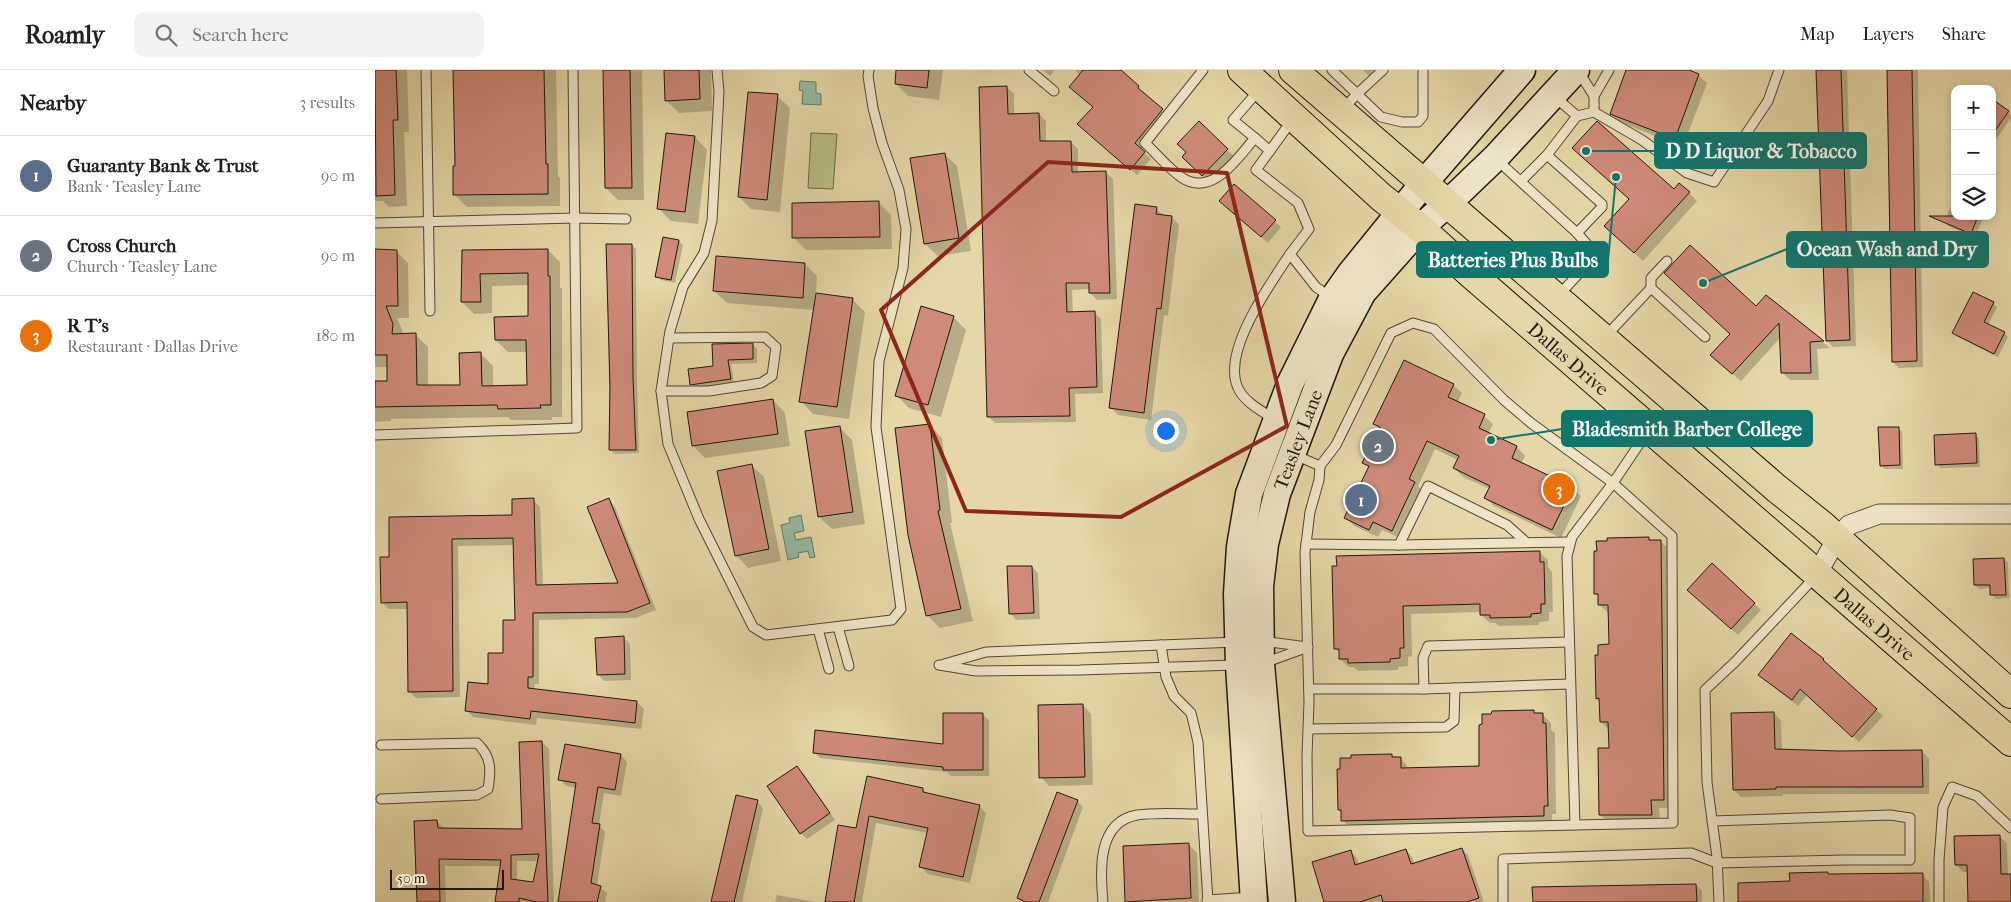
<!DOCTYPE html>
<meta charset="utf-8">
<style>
body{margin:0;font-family:"IM FELL French Canon",serif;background:#f2f2f2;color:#202124}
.controls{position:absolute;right:15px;top:15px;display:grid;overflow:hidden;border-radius:10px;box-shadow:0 2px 8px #0003}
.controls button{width:45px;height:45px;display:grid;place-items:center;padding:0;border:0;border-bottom:1px solid #e0e0e0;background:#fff;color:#202124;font:25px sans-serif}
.scale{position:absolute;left:15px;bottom:12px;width:114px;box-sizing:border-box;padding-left:5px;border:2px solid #21170c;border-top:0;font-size:14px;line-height:18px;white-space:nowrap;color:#21170c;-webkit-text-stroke:4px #eee5c6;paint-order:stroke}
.you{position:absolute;left:790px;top:360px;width:18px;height:18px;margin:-12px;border:4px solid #fff;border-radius:50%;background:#1a73e8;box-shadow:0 0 0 8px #1a73e833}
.badge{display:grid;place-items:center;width:32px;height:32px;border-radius:50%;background:#ea580c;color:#fff;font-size:16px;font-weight:700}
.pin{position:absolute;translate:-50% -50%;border:2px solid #fff;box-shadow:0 1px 5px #0006}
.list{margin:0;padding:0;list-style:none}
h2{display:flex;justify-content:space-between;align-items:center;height:65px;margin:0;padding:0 20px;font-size:21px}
h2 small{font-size:16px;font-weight:400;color:#757577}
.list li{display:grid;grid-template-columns:32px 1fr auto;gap:15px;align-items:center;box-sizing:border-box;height:80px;padding:0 20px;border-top:1px solid #e0e0e0}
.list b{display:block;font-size:19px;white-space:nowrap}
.list p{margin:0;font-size:16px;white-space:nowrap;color:#757577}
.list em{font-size:16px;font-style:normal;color:#757577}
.icon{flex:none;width:28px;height:28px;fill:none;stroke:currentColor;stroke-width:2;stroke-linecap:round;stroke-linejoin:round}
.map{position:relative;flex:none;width:1636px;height:832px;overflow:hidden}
header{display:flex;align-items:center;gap:30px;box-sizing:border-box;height:70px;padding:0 25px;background:#fff;border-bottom:1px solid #e0e0e0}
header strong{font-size:24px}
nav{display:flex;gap:28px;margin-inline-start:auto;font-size:18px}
.search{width:350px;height:45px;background:#f2f2f2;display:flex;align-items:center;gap:12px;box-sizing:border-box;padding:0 18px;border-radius:10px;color:#757577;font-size:19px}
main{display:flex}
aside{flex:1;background:#fff}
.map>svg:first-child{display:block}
.pitch{fill:#b8bd85;stroke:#6c6a48}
.water{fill:#96baa4;stroke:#677967}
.shadow{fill:#0003;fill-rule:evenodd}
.building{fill:#cf8a79;stroke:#21170c;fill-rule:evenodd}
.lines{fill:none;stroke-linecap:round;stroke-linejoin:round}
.lane-casing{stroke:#524733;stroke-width:11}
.street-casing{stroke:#524733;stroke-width:21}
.secondary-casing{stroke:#21170c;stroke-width:29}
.primary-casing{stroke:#21170c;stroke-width:30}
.lane{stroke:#eee5c6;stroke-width:9}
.street{stroke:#eee5c6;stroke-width:19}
.secondary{stroke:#eee5c6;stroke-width:26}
.primary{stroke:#e5d7a7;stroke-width:28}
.marked{fill:none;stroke:#8f2418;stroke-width:4;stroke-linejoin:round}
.labels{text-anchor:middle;stroke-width:4;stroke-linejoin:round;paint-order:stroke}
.street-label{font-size:19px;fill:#21170c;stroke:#eee5c6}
.leader{fill:none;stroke:#0f766e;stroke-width:2}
.callout-dot{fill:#0f766e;stroke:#eee5c6;stroke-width:2}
.callout{fill:#0f766e;stroke:#0f766e;stroke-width:2}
.callout-label{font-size:20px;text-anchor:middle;font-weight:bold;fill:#fff}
</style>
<header>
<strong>Roamly</strong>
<div class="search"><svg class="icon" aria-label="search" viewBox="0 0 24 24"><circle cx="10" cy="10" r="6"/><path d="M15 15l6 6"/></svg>Search here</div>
<nav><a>Map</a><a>Layers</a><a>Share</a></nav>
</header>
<main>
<aside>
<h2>Nearby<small>3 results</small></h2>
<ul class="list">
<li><span class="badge" style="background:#5c6f8a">1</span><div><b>Guaranty Bank &amp; Trust</b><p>Bank · Teasley Lane</p></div><em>90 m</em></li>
<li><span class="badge" style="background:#6b7280">2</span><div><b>Cross Church</b><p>Church · Teasley Lane</p></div><em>90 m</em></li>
<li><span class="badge" style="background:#e8710a">3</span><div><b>R T's</b><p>Restaurant · Dallas Drive</p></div><em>180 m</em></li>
</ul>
</aside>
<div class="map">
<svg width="1636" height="832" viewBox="0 0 1636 832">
<rect width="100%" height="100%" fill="#e5d7a7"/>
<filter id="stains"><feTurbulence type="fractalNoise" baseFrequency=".004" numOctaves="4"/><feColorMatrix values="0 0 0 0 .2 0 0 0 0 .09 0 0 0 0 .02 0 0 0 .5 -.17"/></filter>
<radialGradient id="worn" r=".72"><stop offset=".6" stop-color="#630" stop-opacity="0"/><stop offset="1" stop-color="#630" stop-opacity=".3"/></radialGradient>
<path class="pitch" d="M436 63 462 64 458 119 433 118Z"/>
<g class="water">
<path d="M425 11 441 12V23L446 24V35L427 34 428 21 424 20Z"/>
<path d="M426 445 429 461 419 463 421 470 436 467 440 487 435 488 433 481 423 483 424 487 413 490 406 455 415 453 414 448Z"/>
</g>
<g class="shadow">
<path d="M0 0H32L34 62H29L32 136 14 137 8 131H0Z"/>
<path d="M79 0H181L183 106 185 108V136L92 137 80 125 81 97Z"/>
<path d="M229 0H267L269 130H243L231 118Z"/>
<path d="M290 0H336L337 41 304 43 291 30Z"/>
<path d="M523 0H568L564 30 533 26 521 14Z"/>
<path d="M668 0H680L675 6Z"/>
<path d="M700 0H744L793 47 766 80 776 89 762 105 710 61 719 38 705 5Z"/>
<path d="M988 0H999L994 6Z"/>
<path d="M1252 0H1310L1323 5 1332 13 1308 77 1245 52 1236 44Z"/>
<path d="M1443 0H1472L1481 276 1458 277 1452 271Z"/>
<path d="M1513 0H1543L1548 297 1524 298 1518 292Z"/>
<path d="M632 17 639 24V45L664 44 671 51V73L696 72 703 79V104L731 103 738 109 742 229 722 230 715 223V219L697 220 698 243 719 242 726 249 728 323 700 324 701 352 620 353 613 346Z"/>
<path d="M402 26 415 38 405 142 376 139 364 127Z"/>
<path d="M1617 31 1636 45V48L1617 75Z"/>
<path d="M320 67 332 80 323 154 296 151 283 138Z"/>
<path d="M852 80 859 86 834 112 815 94Z"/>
<path d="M569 84 582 96 596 181 563 186 550 174Z"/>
<path d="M859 115 906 157 893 173 852 137Z"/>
<path d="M1299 120 1314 123 1322 131 1268 191 1240 165Z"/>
<path d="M1580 127V146H1609L1600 167 1573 156 1569 152Z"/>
<path d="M504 133 516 145 517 179 431 180 419 168Z"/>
<path d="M781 138 789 146 797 147 804 155 793 246 789 245 776 350 743 345 736 338Z"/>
<path d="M304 171 308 175 300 213 286 210 282 206Z"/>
<path d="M232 175H257L261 179 262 312 264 383 239 384 235 380Z"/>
<path d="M173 180 185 192V217L187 219V347H177V350H136L133 347 16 349V351L0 352V312H14L13 297H0V181H21L33 193 34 248H22L29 265H41L53 277V316H86L106 284 118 296V317L153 316V282H133L121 270 154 247V215L117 216V243L99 244 87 232 88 181Z"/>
<path d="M430 194 442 206 441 224 477 229 490 242 474 349 438 344 426 331 439 240 352 233 339 221Z"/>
<path d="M1391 227 1455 278 1442 279 1444 310H1415L1407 302 1406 267 1366 311 1345 293 1356 264Z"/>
<path d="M1618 233 1622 237 1613 255 1629 263 1633 267 1623 287 1583 267 1579 263Z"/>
<path d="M578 247 591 260 566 347 534 338 521 325Z"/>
<path d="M378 275 382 279V293L356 294 359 313 320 318 316 314 339 297Z"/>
<path d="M1078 315 1087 323 1082 333 1109 346 1118 354 1113 364 1142 377 1150 386 1146 394 1197 418 1206 426 1186 468 1119 436 1111 428 1115 419 1088 407 1079 398 1083 390 1060 379 1043 416 1048 422 1025 468 1007 460 1003 467 979 456 971 448 994 398 989 393 1005 359 1000 353Z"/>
<path d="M398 330 410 343 415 376 330 388 318 376 313 343Z"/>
<path d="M554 355 567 368 577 453H575L598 551 565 558 553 546 534 465Z"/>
<path d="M464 357 477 370 490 454 457 459 444 447Z"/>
<path d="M1523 358 1527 362 1528 399H1510L1506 395Z"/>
<path d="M1600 364 1604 368 1605 397 1566 398 1562 394Z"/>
<path d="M376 395 389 407 406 491 373 498 361 485Z"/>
<path d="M158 430 165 437 168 516 245 515 233 430 240 437 281 540 260 548 164 550V614H160L159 620 262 632 269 639 266 659 162 648 161 655 98 647 91 640 114 616 129 584 142 551 139 475 83 476 85 627 41 628 34 621 33 539H14L7 532 16 488 138 446Z"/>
<path d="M1273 468 1276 471H1285L1294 479 1297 738H1284L1285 753H1234L1225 745 1235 679V661L1226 652 1225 632 1222 628 1225 586 1235 576 1233 543 1225 535V527L1220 523Z"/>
<path d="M1164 482 1173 490V497L1177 502 1178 542H1174V551L1164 552V555L1124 556 1121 553H1115L1106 545V542L1036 544 1037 586 1033 587V596L1023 597V600L983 601 979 597H974L965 589V583L961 579 959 497Z"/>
<path d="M1629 489 1633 493 1634 528 1621 529 1617 525 1616 518 1604 519 1600 515Z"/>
<path d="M1337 495 1386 540 1363 565 1320 526Z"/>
<path d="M657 497 663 503 665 549 641 550 635 543Z"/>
<path d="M249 568 255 574 256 610 229 611 223 604Z"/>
<path d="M1448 590 1508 646 1484 672 1432 625 1423 636 1391 611Z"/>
<path d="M708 635 716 644 718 715 674 716 666 707Z"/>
<path d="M1158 641 1162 644H1167L1176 653V660L1180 663 1181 744H1177V754L976 759 968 750 967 743 964 740 1017 685 1020 688H1026L1034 699 1106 697Z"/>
<path d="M1399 643 1406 651 1407 680 1464 682 1547 681 1554 689V724H1408V726L1366 727 1359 720Z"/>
<path d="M607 644 614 650V706H576L572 702 445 688 439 682 569 675Z"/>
<path d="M167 672 174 679 179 832H121L127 796H70L71 832H43L62 752 69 758 148 760ZM142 791H164L159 814 142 811Z"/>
<path d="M246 685 252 692 246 726 229 723 224 755 230 762 222 816 232 823 230 832H184L202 718 191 716 185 709Z"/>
<path d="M422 697 429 704 460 750 432 769 426 763Z"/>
<path d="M493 708 548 719 553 724 604 736 611 743 595 813 553 804 546 797 553 763 501 753 487 832H451L482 760Z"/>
<path d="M382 731 388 738 367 832H337Z"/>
<path d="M702 731 708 737 673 832H647L643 828Z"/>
<path d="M1624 766 1632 773 1633 805H1636V832H1594V802H1588L1581 795Z"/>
<path d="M813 774 822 783 824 832 752 831Z"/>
<path d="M1087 779 1093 785 1109 832H951L975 781 982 788 984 795 1031 780 1037 787 1040 795Z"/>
<path d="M1547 804 1554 812 1555 832H1364Z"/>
<path d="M1321 815 1327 821V832H1159Z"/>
<path d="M402 825 440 832H400Z"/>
</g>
<g class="building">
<path d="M0 0H21L23 50H18L20 125 1 126Z"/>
<path d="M78 0H169L171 94H173V124L78 125V96H80Z"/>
<path d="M228 0H255L257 118H230Z"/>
<path d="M289 0H324L325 29 290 31Z"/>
<path d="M521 0H554L552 18 520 14Z"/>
<path d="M708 0H746L764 16 763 18 788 39 760 73 770 82 755 100 702 54 718 37 694 17Z"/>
<path d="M1251 0H1314L1324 4 1300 69 1235 44Z"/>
<path d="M1441 0H1466L1475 270 1451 271Z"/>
<path d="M1512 0H1537L1542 291 1517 292Z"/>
<path d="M632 16 633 44 664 43 665 71H696L697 102 731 101 735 223H714V213H691L692 242 720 241 722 317 694 318 695 346 612 347 604 17Z"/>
<path d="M373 22 403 24 392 130 363 127Z"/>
<path d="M1617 29 1634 41 1617 65Z"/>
<path d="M824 51 853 79 827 106 807 87 811 82 802 74Z"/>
<path d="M1222 51 1299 119 1304 113 1315 122 1259 183 1229 156 1254 129 1197 78Z"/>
<path d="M291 63 320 66 310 142 282 139Z"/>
<path d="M570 83 584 168 549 174 535 88Z"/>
<path d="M859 114 901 150 886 167 844 131Z"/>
<path d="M504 131 505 167 417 168V133Z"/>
<path d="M760 134 782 137 781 144 797 146 786 239 782 238 769 343 734 338Z"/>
<path d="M1554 146H1603L1596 164Z"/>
<path d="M288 167 304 170 296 210 280 207Z"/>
<path d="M231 174H257L258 308 261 380H234L235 317Z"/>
<path d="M1315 175 1381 236 1391 225 1449 271 1435 272 1436 303H1406L1404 253 1357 304 1335 285 1355 264 1289 203Z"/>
<path d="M0 179 22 180 23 236H11L18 254 17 264 41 263 42 315H85L84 283 106 282 107 316 152 315 151 270H120L119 247 153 246V203L105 204 106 232H86L87 180 173 179V206H175L176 335H165L166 338 123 339 122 335 0 337V311H12V285H0Z"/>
<path d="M341 186 430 193 428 228 338 221Z"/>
<path d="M1598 222 1619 232 1609 252 1630 262 1619 284 1577 263Z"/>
<path d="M441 223 478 228 462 337 424 332Z"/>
<path d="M546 236 579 246 553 335 520 326Z"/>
<path d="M378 273V289L353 290 356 309 315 315 313 299 338 296 337 274Z"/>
<path d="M1029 290 1079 314 1073 327 1110 344 1104 358 1142 376 1137 388 1198 417 1177 460 1109 428 1115 416 1078 398 1084 386 1052 371 1034 409 1040 412 1017 461 998 452 994 460 969 448 994 396 987 393 1005 357 998 354Z"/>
<path d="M398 329 403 364 317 376 312 342Z"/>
<path d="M555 354 565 440 563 441 586 539 551 546 533 465 520 358Z"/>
<path d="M465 356 478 442 443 447 430 361Z"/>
<path d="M1503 357H1524L1525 395 1505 396Z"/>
<path d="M1601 363 1602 393 1560 395 1559 365Z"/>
<path d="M377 394 394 479 360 486 342 401Z"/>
<path d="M159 428 161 515 243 513 212 437 234 428 275 533 252 542 158 543V607H153V618L262 631 260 653 156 641 155 649 90 641 93 612 113 614V583H128V550H140L138 468 77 469 78 621 33 622 32 532 6 533 5 487H14V447L137 445V429Z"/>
<path d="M1274 467V470H1286L1289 730H1276L1277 745H1224L1223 678H1234L1233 652H1225L1224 628 1221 629 1220 585H1223V575L1234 574 1233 535H1223V524H1219V481H1222L1221 471H1232V468Z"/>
<path d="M1165 481V492H1169L1170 534H1166V543L1156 544V547L1115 548V545H1105V534L1028 536 1029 578H1025V588L1015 589V592L973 593V589H964V579H959L957 496H962L961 486Z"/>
<path d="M1629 488 1631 525H1615V515H1599L1598 489Z"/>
<path d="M1337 493 1380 533 1356 559 1312 520Z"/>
<path d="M632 496H657L659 543 634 544Z"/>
<path d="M1416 563 1449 589 1448 590 1502 639 1477 667 1425 619 1417 630 1383 605Z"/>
<path d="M249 566 250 604 222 605 220 568Z"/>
<path d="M708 634 710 707 664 708 663 635Z"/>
<path d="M1159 640V643H1168V653H1171L1173 736H1169V746L966 751V740H963L962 699H965V688H976V685L1017 684V687H1026V698L1104 696V655L1107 654V644H1116L1117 641Z"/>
<path d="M1399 642 1400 679 1464 681 1547 680 1548 717H1401V719L1358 720 1356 643Z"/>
<path d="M568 643H608V700H568V697L438 683 440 660 568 674Z"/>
<path d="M167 671 173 832H161L144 828V832H120L126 790 64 789 65 832H42L39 751 62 750 63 758 147 759 144 672ZM164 784 158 812 136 809V785Z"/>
<path d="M190 674 246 684 240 720 223 717 217 753 225 754 216 813 226 816 222 832H183L201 713 183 710Z"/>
<path d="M422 696 455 743 425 764 392 716Z"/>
<path d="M492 706 548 718V722L605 735 588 807 544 797 553 758 494 746 479 832H450L463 755 481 758Z"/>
<path d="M682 722 703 730 664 832H651L642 828Z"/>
<path d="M361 725 383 730 359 832H336Z"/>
<path d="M1625 765 1626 804H1636V832H1593L1592 795H1580L1579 766Z"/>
<path d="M814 773 816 828 750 832 748 776Z"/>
<path d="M1087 778 1104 828 1092 832H1008L1006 825 985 832H949L937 792 976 780 980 795 1031 779 1036 794Z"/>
<path d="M1453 802V804L1548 803V832H1363V813L1415 811 1414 803Z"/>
<path d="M1321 814 1322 832H1158L1157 817Z"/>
</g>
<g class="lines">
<g class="lane-casing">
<g id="lane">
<path d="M51 0 55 241"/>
<path d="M342 0 344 22 337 151 329 183 308 217 295 261 286 321 293 374 324 449 378 557 391 565 517 550 526 539 501 357 504 291 528 198 531 159 524 120 507 73 498 38 493 6 494 0"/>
<path d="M654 0 679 21"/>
<path d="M828 0 770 73C782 84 793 98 806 107 837 129 863 87 880 68L858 50 884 20"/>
<path d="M957 0 1006 47 1027 52H1043L1048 46V0"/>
<path d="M1204 2 1219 26V42"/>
<path d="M1179 26 1202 46 1172 85 1227 134V137L1202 163 1218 181 1220 186 1184 225"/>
<path d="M1219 26 1234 0"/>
<path d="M968 39 982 24 1008 0"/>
<path d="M1202 46 1219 42 1267 70 1312 103 1339 112 1393 31 1404 0"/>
<path d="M918 49 881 100 923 133 934 159 915 184 941 217 955 227"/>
<path d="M880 68 895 81"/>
<path d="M1122 90 1202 163"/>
<path d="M1146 111 1172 85"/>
<path d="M0 153 200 148 251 149"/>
<path d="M1276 218V208L1292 191"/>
<path d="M1231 266 1276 218 1330 267"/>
<path d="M286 321H334L386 313 397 306 401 277 390 267 294 268"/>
<path d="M899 349C887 341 871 333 864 320 844 284 896 213 915 184"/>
<path d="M0 365 202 358 198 0"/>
<path d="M920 385 945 396 944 410 935 442 930 482 934 632 932 686 933 761 1200 755"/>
<path d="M945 396 961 375 1016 263 1038 253 1059 259 1129 330 1156 353 1238 413 1273 361"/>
<path d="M1238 413 1297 466 1298 753 1200 755 1192 486 1197 467Z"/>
<path d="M931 474 1024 475 1195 472"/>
<path d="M1024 475 1053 416 1132 455 1151 472"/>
<path d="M463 557 474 596"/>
<path d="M443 559 454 599"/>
<path d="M887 571 932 577"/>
<path d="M1194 572 1053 576 1048 588 1049 619 1195 614"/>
<path d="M786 575 791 607 799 626 816 643 823 672 833 832"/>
<path d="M889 593 933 577"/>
<path d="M569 594 611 582 862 572"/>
<path d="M564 595 601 601 705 600 861 595"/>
<path d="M934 619H1049"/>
<path d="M934 659 1071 657 1079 651 1080 618"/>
<path d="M6 675 102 673C117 687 116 701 113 719L102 725 6 729"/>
<path d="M832 830 877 827"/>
<path d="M728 832C725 801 722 752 762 745 782 742 806 744 827 744"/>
<path d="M1128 832V789L1316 783 1342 793 1470 790H1535V748L1515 745 1337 751"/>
<path d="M1344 832 1342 787 1332 712 1330 620 1360 592 1441 506"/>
<path d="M1564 832V790L1568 737 1577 717 1602 726 1636 758"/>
</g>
</g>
<g class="street-casing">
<path id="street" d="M1442 504 1462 468 1474 455 1504 444H1636"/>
</g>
<g class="secondary-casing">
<g id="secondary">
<path d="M879 832 864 595 862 524 865 477 874 424 915 314 956 231 975 204 1048 114 1147 0"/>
<path id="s1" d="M907 832 886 594 885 516 890 474 902 424 955 284 988 222 1045 158 1072 134 1120 88 1201 0"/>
</g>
</g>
<g class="primary-casing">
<g id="primary">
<path id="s2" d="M867 0 1006 127 1045 158 1096 204 1636 672"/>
<path d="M918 0 1401 418 1447 455 1636 624"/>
</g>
</g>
<use href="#lane" class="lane"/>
<use href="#street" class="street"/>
<use href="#secondary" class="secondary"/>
<use href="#primary" class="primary"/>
</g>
<path class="marked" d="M673 92 852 103 912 356 746 447 591 441 506 240Z"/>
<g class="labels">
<g class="street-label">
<text dy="7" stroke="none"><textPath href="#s2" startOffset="436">Dallas Drive</textPath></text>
<text dy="7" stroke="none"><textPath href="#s1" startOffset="469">Teasley Lane</textPath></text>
<text dy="7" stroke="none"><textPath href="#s2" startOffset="841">Dallas Drive</textPath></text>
</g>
</g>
<path class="leader" d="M1211 81L1280 81M1328 213L1412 179M1241 107L1233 190M1116 370L1187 359"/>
<g class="callout-dot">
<circle cx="1211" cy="81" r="5"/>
<circle cx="1328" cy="213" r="5"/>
<circle cx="1241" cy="107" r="5"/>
<circle cx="1116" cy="370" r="5"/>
</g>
<g class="callout">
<rect x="1280" y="63" width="211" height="35" rx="5"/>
<rect x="1412" y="162" width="201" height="35" rx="5"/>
<rect x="1042" y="172" width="191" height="35" rx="5"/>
<rect x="1187" y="341" width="250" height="35" rx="5"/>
</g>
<g class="callout-label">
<text x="1386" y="88">D D Liquor &amp; Tobacco</text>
<text x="1512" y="186">Ocean Wash and Dry</text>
<text x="1138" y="197">Batteries Plus Bulbs</text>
<text x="1312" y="366">Bladesmith Barber College</text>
</g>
<rect width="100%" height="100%" filter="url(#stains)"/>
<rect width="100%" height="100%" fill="url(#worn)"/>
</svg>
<div class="controls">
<button>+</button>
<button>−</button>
<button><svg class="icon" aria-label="layers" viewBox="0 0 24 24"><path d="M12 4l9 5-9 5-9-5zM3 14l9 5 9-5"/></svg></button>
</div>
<div class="scale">50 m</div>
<div class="you"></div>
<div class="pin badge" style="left:986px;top:430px;background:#5c6f8a">1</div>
<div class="pin badge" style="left:1003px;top:376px;background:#6b7280">2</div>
<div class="pin badge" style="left:1184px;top:419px;background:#e8710a">3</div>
</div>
</main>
